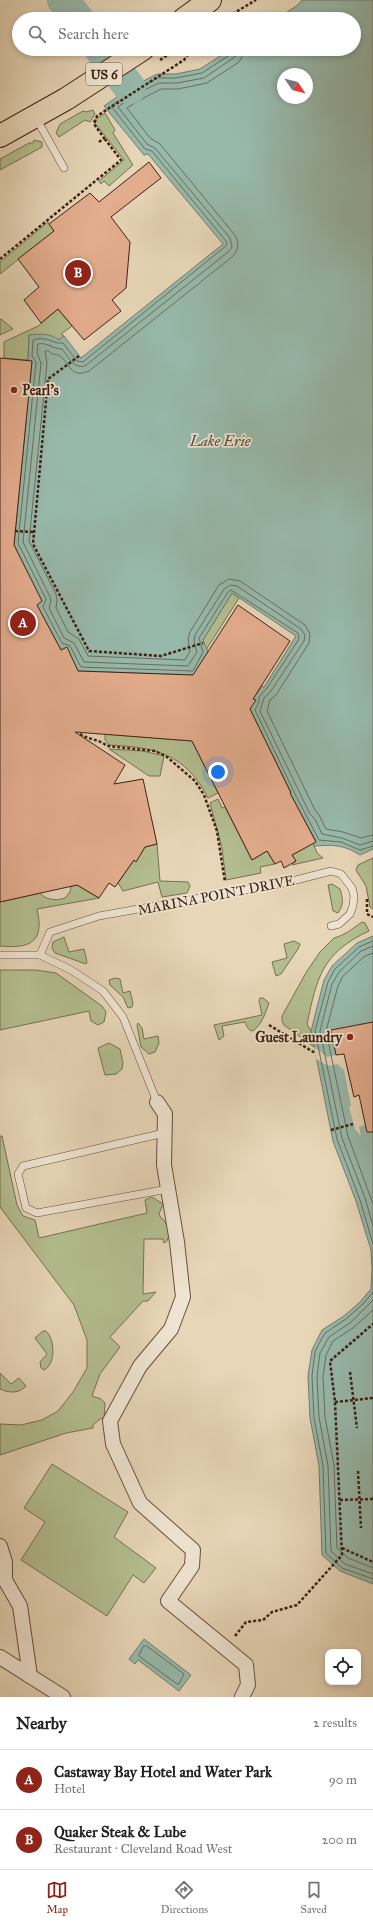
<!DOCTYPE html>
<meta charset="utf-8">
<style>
body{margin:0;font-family:"IM FELL Great Primer",serif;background:#f2f2f2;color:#222}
.controls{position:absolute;right:12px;bottom:12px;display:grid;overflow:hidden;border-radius:8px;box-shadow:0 2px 6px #0003}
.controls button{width:36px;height:36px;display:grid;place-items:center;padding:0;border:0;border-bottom:1px solid #e0e0e0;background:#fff;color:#222;font:20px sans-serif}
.compass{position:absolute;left:277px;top:68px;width:36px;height:36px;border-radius:50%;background:#fff;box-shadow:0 2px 6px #0003;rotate:125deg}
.you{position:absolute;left:218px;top:772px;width:14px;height:14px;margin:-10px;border:3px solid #fff;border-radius:50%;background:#1a73e8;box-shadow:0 0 0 6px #1a73e833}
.badge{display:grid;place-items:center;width:26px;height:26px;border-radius:50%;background:#8f2418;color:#fff;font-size:13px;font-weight:700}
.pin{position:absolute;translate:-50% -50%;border:2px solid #fff;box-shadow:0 1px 4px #0006}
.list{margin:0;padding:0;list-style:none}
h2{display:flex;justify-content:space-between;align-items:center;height:52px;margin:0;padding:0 16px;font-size:17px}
h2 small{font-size:13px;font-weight:400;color:#767676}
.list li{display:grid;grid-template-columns:26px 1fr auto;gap:12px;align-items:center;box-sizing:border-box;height:60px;padding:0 16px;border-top:1px solid #e0e0e0}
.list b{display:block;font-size:15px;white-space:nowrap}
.list p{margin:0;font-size:13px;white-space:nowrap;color:#767676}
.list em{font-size:13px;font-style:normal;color:#767676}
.icon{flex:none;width:22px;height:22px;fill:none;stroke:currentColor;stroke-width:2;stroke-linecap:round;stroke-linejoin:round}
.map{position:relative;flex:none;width:373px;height:1697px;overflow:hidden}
.search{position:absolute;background:#fff;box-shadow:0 2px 6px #0003;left:12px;right:12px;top:12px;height:44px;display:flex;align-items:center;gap:10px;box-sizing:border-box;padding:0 14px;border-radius:22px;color:#767676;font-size:15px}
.sheet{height:172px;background:#fff}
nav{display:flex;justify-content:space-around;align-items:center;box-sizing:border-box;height:56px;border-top:1px solid #e0e0e0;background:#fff;font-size:11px;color:#767676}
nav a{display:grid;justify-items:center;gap:2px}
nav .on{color:#8f2418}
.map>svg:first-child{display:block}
.green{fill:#b3be90;stroke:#787051}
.water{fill:#97b9ab;stroke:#737c6e;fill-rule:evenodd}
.pier{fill:#e7d6b8}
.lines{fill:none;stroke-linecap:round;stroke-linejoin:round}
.shore{stroke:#6a6d5e;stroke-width:1}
.river{stroke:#97b9ab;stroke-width:32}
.building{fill:#e4ad8f;stroke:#3e2112}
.lane-casing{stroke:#684e3c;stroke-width:8}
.street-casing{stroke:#684e3c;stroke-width:16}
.primary-casing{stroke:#3e2112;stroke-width:24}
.path{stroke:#3e2112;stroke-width:2.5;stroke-dasharray:3 2;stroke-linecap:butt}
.lane{stroke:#efe4d1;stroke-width:7}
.street{stroke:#efe4d1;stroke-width:14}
.primary{stroke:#e7d6b8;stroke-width:22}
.poi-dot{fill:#8f2418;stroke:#efe4d1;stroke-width:1.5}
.labels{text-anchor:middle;stroke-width:3.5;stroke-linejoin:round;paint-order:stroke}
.shield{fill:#efe4d1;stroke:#735c4b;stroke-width:1}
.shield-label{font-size:13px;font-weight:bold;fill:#3e2112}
.poi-label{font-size:14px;font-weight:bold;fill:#3e2112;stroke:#efe4d1;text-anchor:start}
.street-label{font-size:14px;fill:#3e2112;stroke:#efe4d1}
.water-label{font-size:15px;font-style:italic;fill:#544738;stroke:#efe4d1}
</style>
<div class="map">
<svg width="373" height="1697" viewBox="0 0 373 1697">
<rect width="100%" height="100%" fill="#e7d6b8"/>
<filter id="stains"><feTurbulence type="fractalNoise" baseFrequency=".005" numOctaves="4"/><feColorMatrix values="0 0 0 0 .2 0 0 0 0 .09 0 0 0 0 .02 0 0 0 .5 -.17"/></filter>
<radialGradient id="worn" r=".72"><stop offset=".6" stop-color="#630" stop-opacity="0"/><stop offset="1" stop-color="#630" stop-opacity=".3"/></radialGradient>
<g class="green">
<path d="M93 110 95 114 90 122 85 120 59 137 56 133 60 124 83 111 86 112Z"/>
<path d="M105 113 115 130 113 133 133 165 109 186 104 181 101 184 99 181 124 160 93 121Z"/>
<path d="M34 140 42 142V147L0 170V159L29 143H33Z"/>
<path d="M48 222 54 231 0 274V262Z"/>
<path d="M58 309 72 326 61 334 64 336 59 340 29 335 28 360 4 358V342L38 326Z"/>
<path d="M1 319 13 329 0 335V320Z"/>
<path d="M232 593 239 598 206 650 203 640Z"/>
<path d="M105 734 192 741 218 793 208 798C186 754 155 747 109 745L105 740Z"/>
<path d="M109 749 143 751 164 756 160 776H149Z"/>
<path d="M218 799 222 808 225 807 252 860 267 851 275 864 260 867 261 873 226 880 222 848 210 803Z"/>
<path d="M313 843 317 853 323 858 292 865 296 861 292 855Z"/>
<path d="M157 844 160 881 188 882 190 886 187 893 162 897 158 882 123 891 118 883 134 860 136 861 145 847Z"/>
<path d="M373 858V909L370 907 366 886 356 870 358 865Z"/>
<path d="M332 884 340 889C343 899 344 904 338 913L333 911 328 885Z"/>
<path d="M77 885 99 898 37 909C45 942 30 949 0 946V902L40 893C45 900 57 901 65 898L70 892 71 886Z"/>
<path d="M362 922 365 923 369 931C322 953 317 977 307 1024L311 1031 314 1047 284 1025 282 1021V1016L307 971 320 952 334 938C345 935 352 929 362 922Z"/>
<path d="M64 937 69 952 84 949 87 962 86 964 55 953 52 948 53 942Z"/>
<path d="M294 941 300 944 298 949 281 974 276 976 272 962 287 958 284 944Z"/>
<path d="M0 970H36L56 973 102 1006 106 1012 104 1022 98 1025 91 1021 89 1011 0 1030Z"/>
<path d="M115 978 120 979 123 993 130 991 133 1003 132 1007 128 1008 123 997 110 985 109 980Z"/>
<path d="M260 998H263L269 1003C265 1014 262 1024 253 1031 247 1030 247 1026 245 1022L222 1026 224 1036 219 1040 214 1025 262 1015 259 1001Z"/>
<path d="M138 1023 142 1028 144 1039 158 1036 159 1043 155 1052 149 1054 141 1047 137 1025Z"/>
<path d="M109 1043 120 1049 123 1063 122 1069 116 1074 105 1075 98 1048Z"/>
<path d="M0 1136H2L17 1205 23 1216 35 1220 39 1238 147 1213 145 1200 152 1197 163 1204 159 1214 161 1218 164 1220 170 1232 167 1241 164 1243 163 1239H144L143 1294 156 1292 148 1301H143L110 1337 120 1347 100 1374 92 1396 101 1399 105 1403 104 1418 100 1419 93 1425V1428L66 1433 0 1455V1424L21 1425 42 1420 58 1411 73 1392 87 1368V1340L74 1305 0 1207Z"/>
<path d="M43 1331H46C55 1339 56 1364 44 1370L41 1368 40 1362 47 1354 35 1338Z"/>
<path d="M0 1373 11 1384 19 1378 26 1386C19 1394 9 1393 0 1389Z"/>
<path d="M52 1464 128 1512 114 1537 156 1568 144 1583 133 1575 107 1616 21 1560 45 1522 24 1508Z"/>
</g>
<g class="water">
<path d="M302 0H373V849L360 855C342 844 333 845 314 846L313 843 316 841 290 793 291 792 250 709 255 700 253 699 262 686 264 687 296 636 232 593 203 640 208 652 198 668 196 675 78 671 61 650 37 605 42 601 14 545 32 361 28 360 29 335C40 334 50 333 59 340L64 336 81 358 223 244 148 154 144 155 104 106 130 88 157 74H176L200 69 231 49H354V19H277L299 4ZM283 74H307V98H283Z"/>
<path d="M373 936V1584L340 1571 322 1555 319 1466 310 1418 308 1376 312 1350 322 1330 344 1316 360 1302 371 1289 372 1269 371 1250 356 1201 333 1141 311 1031 324 980 332 966 357 943Z"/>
<path d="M144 1639 191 1675 179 1691 138 1660 135 1664 129 1659Z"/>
</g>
<path class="pier" d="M314 1047 327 1057 351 1052 346 1063 354 1097 359 1095 365 1125 359 1127 361 1136 355 1129 349 1107 351 1106 344 1070 337 1064 329 1066 316 1059Z"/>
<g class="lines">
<g class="shore">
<path d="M233 49 231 54 202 73 176 78H158L132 91 111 106 145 149 152 151 226 241 227 245 83 362 77 361 63 343C54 345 47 335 33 340L32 356 36 362 18 543 46 599 43 607 62 643 70 646 81 667 193 671 203 652 199 638 228 592 231 590 298 633 299 639 267 688 259 697V702L255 710 295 794 319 840 341 842 360 850 373 846"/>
<path d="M238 49 235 57 204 78 177 83H159L134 95 118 107 147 144 155 148 230 238 232 247 228 252 85 366C73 369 68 356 62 349 53 349 47 342 38 344L37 353 41 363 23 542 50 597 51 601 49 608 64 638 74 643 84 662 188 666 197 652 194 641 195 635 224 589 230 585 237 586 301 629 305 635 304 641 271 691 264 698 260 711 310 814 315 819 322 834 342 838 360 845 373 841"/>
<path d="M244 49 243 55 239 62 207 83 178 89H161L138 101 127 108 150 138 160 144 234 234C240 242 239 250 232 257L89 371C70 379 70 363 60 356 59 355 54 354 53 354 49 352 49 350 45 351L47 363 29 541 56 594 57 600 56 608 68 632 79 639 88 656 185 660 190 651 188 639 190 632 219 585 229 579 240 581 305 625 310 634 309 643 276 695 270 700 267 711 315 810 319 815 326 829 343 832 361 838 373 835"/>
<path d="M373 941 359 947 335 969 328 982 315 1031 337 1139 360 1200 373 1244"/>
<path d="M373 946 361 951 339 972 332 984 320 1031 342 1138 365 1198 373 1226"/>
<path d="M373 953 365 956 343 976 338 986 326 1031 348 1136 373 1204"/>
<path d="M373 1292 363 1304 346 1319 325 1333 315 1351 312 1376 314 1418 323 1466 326 1553 342 1568 373 1579"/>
<path d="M373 1300 350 1323 329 1337 320 1353 317 1377 319 1417 328 1466 331 1551 345 1564 373 1574"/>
<path d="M373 1310 353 1328 333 1341 326 1355 323 1377 325 1417 334 1465 337 1548 348 1558 373 1568"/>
<path d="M144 1646H147L184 1674 179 1684H177L139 1656Z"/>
</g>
<g class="river">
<path d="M63 0 78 19"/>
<path d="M100 49 130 88"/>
</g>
</g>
<g class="building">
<path d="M149 162 161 178 111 217 130 242 126 288 112 300 121 311 84 340 58 309 41 323 24 300 39 287 18 259 54 231 49 224 90 193 99 202Z"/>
<path d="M0 358 32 361 14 545 42 601 37 605 61 650 67 647 78 671 193 675 238 605 290 641 253 699 256 700 250 709 291 793H290L316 842 292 855 296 861 284 868 281 861 275 864 267 851 252 860 192 741 75 732 125 765 114 784 143 779 157 844 145 847 136 862 134 860 115 887 109 883 99 898 77 885 0 902Z"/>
<path d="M373 1022V1132H367L359 1095 354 1097 344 1054 336 1055 331 1030Z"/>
</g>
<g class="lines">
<g class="lane-casing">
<g id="lane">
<path d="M36 118 64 168"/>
<path d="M0 955H40L71 970 103 991 123 1017 157 1102"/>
<path d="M40 955 50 932 99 916 284 883 331 871 341 874 352 888 354 896 353 906 350 914 339 924 331 926"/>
<path d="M164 1133 23 1166 18 1174 26 1208 37 1213 168 1189"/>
</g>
</g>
<g class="street-casing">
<g id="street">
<path d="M157 1102 165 1114 164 1165 177 1242 183 1297 171 1329 140 1366 110 1421 113 1444 140 1503 193 1550 192 1566 168 1601 246 1665 248 1685 242 1697"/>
<path d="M0 1546 5 1562V1580L20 1606 30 1676 63 1697"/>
<path d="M0 1657 30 1676"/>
</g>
</g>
<g class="primary-casing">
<g id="primary">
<path d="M184 19 210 0"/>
<path d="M0 136 66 99 143 49"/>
</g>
</g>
<g class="path">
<path d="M224 19 256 0"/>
<path d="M160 60 177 49"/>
<path d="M99 142 104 138 94 124 97 116 184 60 192 49"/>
<path d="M0 259 121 160 104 138"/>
<path d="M79 356 48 379 33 544 89 651 161 656 203 643"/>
<path d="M15 531 34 532"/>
<path d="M80 734C89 740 99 739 107 746L155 751 167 757 195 781 204 795 217 831 225 882"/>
<path d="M367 899V914L373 917"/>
<path d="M269 1025 315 1053"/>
<path d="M331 1130 353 1124"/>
<path d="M350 1372 357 1428"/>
<path d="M335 1402 373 1398"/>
<path d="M358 1471 361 1528"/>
<path d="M340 1500 373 1499"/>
<path d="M342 1548 373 1562"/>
<path d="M235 1636 246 1622 263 1620 272 1612 297 1605 342 1555 335 1402 330 1361 373 1324"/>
</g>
<use href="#lane" class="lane"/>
<use href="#street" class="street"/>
<use href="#primary" class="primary"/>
</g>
<g class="poi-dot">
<circle cx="14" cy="390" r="4"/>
<circle cx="350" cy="1037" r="4"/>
</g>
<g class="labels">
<rect class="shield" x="86" y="63" width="36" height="22" rx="3"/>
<g class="shield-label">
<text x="104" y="79">US 6</text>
</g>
<g class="poi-label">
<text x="22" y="395">Pearl's</text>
<text x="342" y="1042" text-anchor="end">Guest Laundry</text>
</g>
<g class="street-label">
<text transform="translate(216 895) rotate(-11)" y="5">MARINA POINT DRIVE</text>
</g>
<g class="water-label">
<text x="220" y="446">Lake Erie</text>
</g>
</g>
<rect width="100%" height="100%" filter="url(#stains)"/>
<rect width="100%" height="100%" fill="url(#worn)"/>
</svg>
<div class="controls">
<button><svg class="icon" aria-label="locate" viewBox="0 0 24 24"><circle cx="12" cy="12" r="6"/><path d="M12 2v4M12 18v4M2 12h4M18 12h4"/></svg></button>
</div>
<svg class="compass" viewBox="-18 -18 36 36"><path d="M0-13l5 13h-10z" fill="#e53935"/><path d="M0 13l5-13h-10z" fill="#767676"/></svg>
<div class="you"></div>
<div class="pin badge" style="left:23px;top:623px">A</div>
<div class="pin badge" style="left:78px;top:273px">B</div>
<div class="search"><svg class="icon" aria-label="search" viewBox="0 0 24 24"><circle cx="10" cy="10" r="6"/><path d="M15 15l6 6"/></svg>Search here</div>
</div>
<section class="sheet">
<h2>Nearby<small>2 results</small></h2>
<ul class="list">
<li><span class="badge">A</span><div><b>Castaway Bay Hotel and Water Park</b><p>Hotel</p></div><em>90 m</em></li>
<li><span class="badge">B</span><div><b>Quaker Steak &amp; Lube</b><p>Restaurant · Cleveland Road West</p></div><em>200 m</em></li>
</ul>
</section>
<nav>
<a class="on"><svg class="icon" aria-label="map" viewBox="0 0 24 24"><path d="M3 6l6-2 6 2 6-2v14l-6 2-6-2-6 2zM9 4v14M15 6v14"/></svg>Map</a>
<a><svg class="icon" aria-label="directions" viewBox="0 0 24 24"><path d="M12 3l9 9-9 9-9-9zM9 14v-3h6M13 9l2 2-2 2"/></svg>Directions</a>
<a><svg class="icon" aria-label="saved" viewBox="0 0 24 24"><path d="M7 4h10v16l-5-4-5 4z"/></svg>Saved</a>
</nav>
